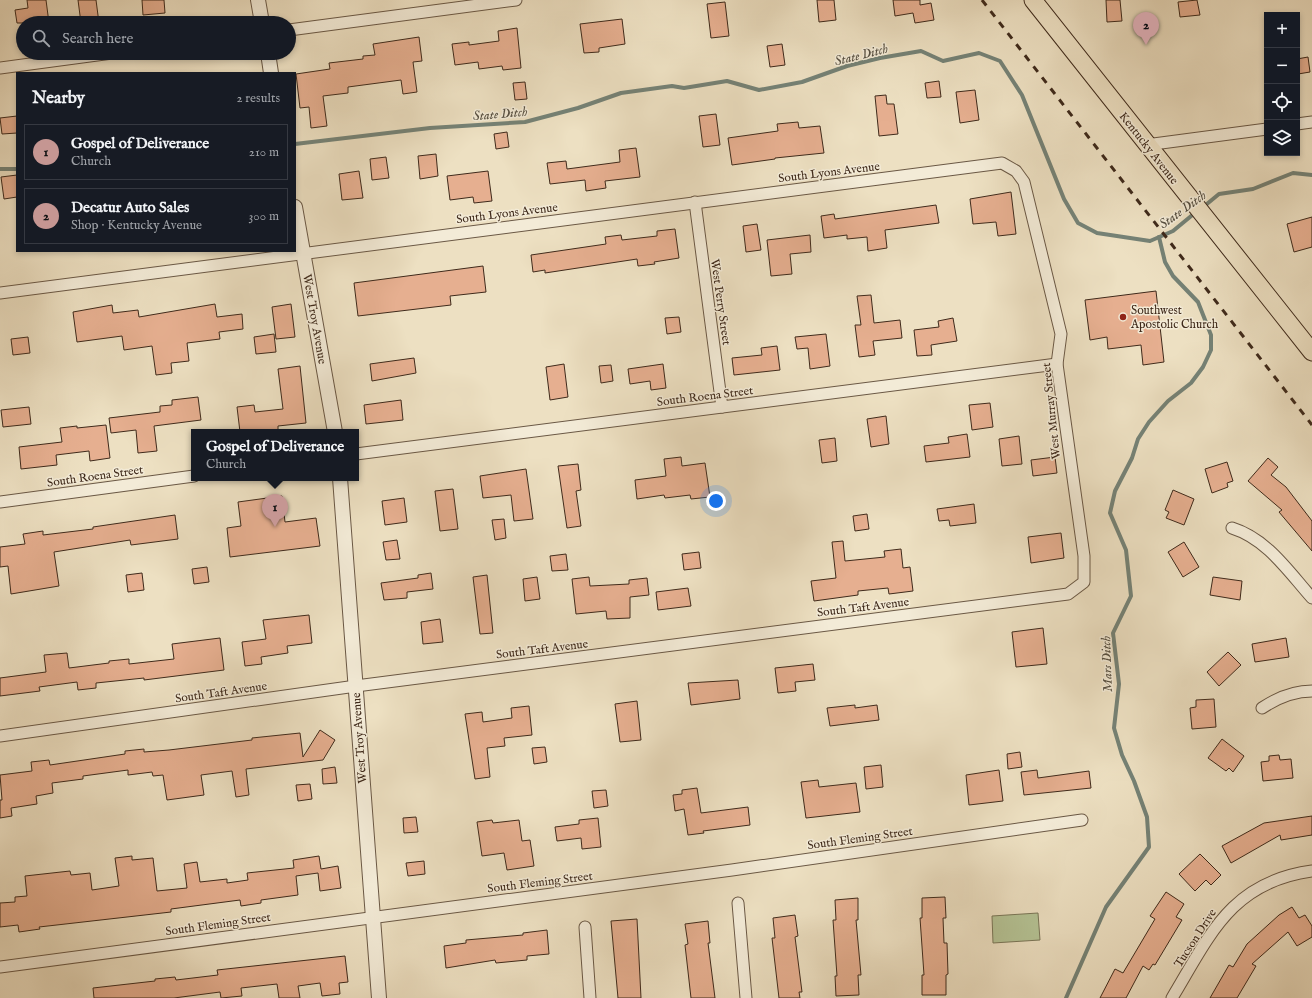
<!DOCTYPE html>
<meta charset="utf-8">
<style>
body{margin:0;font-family:"IM FELL English",serif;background:#242831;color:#f1f3f6}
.controls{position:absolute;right:12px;top:12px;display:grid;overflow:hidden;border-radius:0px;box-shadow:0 2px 6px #0003}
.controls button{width:36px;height:36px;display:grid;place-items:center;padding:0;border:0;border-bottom:1px solid #363941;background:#171b24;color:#f1f3f6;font:20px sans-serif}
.you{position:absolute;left:716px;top:501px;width:14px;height:14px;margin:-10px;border:3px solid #fff;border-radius:50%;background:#1a73e8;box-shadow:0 0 0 6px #1a73e833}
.badge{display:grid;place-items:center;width:26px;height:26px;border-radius:50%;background:#c59692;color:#111;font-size:13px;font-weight:700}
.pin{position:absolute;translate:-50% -33px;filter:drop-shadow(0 1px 2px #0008)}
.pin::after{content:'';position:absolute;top:21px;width:14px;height:12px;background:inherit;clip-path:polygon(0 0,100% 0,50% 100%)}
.popup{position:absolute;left:191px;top:429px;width:168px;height:52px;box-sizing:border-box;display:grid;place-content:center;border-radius:0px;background:#171b24;filter:drop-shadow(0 1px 3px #0005);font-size:13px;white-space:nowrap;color:#9ea1a6}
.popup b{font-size:15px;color:#f1f3f6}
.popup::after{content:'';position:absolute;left:50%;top:100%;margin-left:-8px;border:8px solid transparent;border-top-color:#171b24}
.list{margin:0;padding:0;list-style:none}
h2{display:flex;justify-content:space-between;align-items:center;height:52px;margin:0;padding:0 16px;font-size:17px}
h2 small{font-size:13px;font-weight:400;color:#9ea1a6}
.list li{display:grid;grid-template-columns:26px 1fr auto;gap:12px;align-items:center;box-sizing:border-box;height:56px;margin:0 8px 8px;padding:0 8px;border:1px solid #363941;border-radius:0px}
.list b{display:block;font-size:15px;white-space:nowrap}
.list p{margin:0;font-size:13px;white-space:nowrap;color:#9ea1a6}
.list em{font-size:13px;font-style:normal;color:#9ea1a6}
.icon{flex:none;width:22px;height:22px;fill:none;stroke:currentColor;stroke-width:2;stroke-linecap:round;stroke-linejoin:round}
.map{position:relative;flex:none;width:1312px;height:998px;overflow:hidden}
.search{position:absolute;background:#171b24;box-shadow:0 2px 6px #0003;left:16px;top:16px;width:280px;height:44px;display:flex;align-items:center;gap:10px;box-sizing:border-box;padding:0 14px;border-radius:22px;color:#9ea1a6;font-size:15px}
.panel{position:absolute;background:#171b24;box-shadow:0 2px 6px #0003;left:16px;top:72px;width:280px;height:180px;border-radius:0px}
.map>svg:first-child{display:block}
.pitch{fill:#b5c395;stroke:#7a7658}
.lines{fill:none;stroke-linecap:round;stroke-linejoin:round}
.stream{stroke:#758276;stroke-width:4}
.building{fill:#e6af90;stroke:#3f2a1b}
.minor-casing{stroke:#6a5845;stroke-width:13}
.tertiary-casing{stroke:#6a5845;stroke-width:16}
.primary-casing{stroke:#3f2a1b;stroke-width:19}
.minor{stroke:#f3ebd7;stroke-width:11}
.tertiary{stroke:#f3ebd7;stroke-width:14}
.primary{stroke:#ede0c2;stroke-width:17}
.rail{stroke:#3f2a1b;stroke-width:3;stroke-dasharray:7 7;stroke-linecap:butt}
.poi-dot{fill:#8f2418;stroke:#f3ebd7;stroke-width:1.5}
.labels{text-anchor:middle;stroke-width:3;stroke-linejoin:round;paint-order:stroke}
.street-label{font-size:12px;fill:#3f2a1b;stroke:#f3ebd7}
.poi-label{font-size:12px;fill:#3f2a1b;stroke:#f3ebd7;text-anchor:start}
.water-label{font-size:13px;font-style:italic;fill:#564f41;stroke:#f3ebd7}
</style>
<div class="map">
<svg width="1312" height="998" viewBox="0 0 1312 998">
<rect width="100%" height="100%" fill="#ede0c2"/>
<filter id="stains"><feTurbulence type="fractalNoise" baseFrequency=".005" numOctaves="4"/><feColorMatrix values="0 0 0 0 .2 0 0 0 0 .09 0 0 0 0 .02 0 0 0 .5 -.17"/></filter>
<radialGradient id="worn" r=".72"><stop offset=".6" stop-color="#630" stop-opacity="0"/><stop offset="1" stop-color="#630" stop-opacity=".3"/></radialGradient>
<path class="pitch" d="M1038 913 1040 940 993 943 992 916Z"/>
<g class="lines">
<g class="stream">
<path d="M295 144 430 128 525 122 578 108 621 93 672 86 684 88 727 81 759 90 802 82 847 66 880 58 921 51 943 61 979 53 1000 61 1022 95 1064 199 1078 223 1097 233 1150 241 1173 231 1196 212"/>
<path d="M0 169H17"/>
<path d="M1202 208 1219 194 1253 189 1293 173 1312 175"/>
<path d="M1066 998 1106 907 1149 847 1147 817 1134 781 1122 755 1114 728 1119 684 1113 633 1131 596 1126 550 1110 513 1115 491 1132 458 1138 439 1149 422 1168 401 1191 383 1203 367 1211 350V335L1198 302 1173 276 1165 262 1159 237"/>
</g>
</g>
<g class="building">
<path d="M27 0H46L49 23H17L15 10 28 8Z"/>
<path d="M78 0H96L99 23H81Z"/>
<path d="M142 0H164L165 13 143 15Z"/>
<path d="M817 0H834L836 20 819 22Z"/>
<path d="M893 0H920V5L931 3 934 20 915 23 913 13 895 16Z"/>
<path d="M1106 0H1120L1122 21 1107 22Z"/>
<path d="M1197 0 1200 15 1180 17 1178 2Z"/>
<path d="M725 2 729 36 711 38 707 4Z"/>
<path d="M622 19 625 44 599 48V52L584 53 580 24Z"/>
<path d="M517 28 521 68 503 70 502 66 479 69 478 62 455 65 452 44 469 42V45L499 41 498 31Z"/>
<path d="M419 37 422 61 413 62 417 92 403 94 401 80 348 87V93L323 96 327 126 311 128 309 107 300 108 296 74 330 69 329 63 363 59V56L375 55 373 44Z"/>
<path d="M782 44 785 65 770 67 767 46Z"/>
<path d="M1308 57 1310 72 1298 74 1297 59Z"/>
<path d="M939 81 941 97 927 98 925 83Z"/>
<path d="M525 82 527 99 515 100 513 83Z"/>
<path d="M975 90 979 120 960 123 956 92Z"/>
<path d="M886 95 887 104H894L898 134 879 136 875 96Z"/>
<path d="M716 114 720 145 703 147 699 116Z"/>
<path d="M17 116V133L2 134 0 118Z"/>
<path d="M798 122 799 128 820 126 824 153 775 158V159L732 165 728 138 778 131 777 124Z"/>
<path d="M507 132 509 147 496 149 494 134Z"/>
<path d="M636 148 640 177 605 181 606 188 586 191 585 180 550 184 547 163 566 161 567 169 620 162 619 150Z"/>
<path d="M436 154 438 176 420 179 418 156Z"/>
<path d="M386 157 389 178 372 180 370 159Z"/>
<path d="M359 171 363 198 342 200 339 174Z"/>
<path d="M488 171 492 201 474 203 473 197 450 200 447 176Z"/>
<path d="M17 175V197L4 199 1 177Z"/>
<path d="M1011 192 1016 234 998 236 996 222 973 224 970 199Z"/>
<path d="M936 205 939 223 885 230 887 248 868 251 867 237 847 239V235L824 238 821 216 834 214 835 219Z"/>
<path d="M1312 217V247L1294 252 1287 224Z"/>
<path d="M757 224 761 250 746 252 743 226Z"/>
<path d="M675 229 679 258 654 262 655 264 638 266 637 259 545 273V270L533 272 531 255 606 244 605 237 621 235 622 240 657 236V231Z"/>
<path d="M810 235 811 252 790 254 792 274 771 276 767 240Z"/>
<path d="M483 266 486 292 450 296 451 305 358 316 354 283Z"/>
<path d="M1156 291 1164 362 1143 365 1141 345 1108 349 1107 337 1090 340 1085 300Z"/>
<path d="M871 295 874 323 900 320 902 338 873 341 875 355 859 357 855 325H861L857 296Z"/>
<path d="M215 304 217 317 242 314 243 329 219 332 220 339 187 343 189 361 171 363 172 373 156 375 152 346 124 350 122 336 77 342 73 312 112 305 113 313 138 310 139 317Z"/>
<path d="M291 304 295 337 276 339 272 307Z"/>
<path d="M679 317 681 332 667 334 665 318Z"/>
<path d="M953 318 957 341 931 345 932 355 917 356 914 330 939 327 938 321Z"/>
<path d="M274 334 276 352 256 354 254 337Z"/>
<path d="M826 334 830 366 810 369 808 348 797 349 795 337Z"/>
<path d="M28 337 30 353 13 355 11 339Z"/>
<path d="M777 346 780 370 734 375 732 358 762 355 761 348Z"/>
<path d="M414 358 416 373 372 381 370 364Z"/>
<path d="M564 364 568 397 550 400 546 367Z"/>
<path d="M663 364 666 388 651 390 650 381 630 384 628 369Z"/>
<path d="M611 365 613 381 601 383 599 366Z"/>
<path d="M300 366 306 423 278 426V430L240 432 237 407 254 405 255 412 283 409 278 369Z"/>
<path d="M198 397 201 420 154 426 157 451 138 453 136 430 111 433 109 418 160 412V406L172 405V400Z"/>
<path d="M401 400 403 420 366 424 364 405Z"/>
<path d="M990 403 993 427 972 430 969 405Z"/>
<path d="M29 407 31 424 3 427 1 410Z"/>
<path d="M886 416 889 444 871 447 867 419Z"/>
<path d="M106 425 110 458 90 461 89 451 56 455 57 465 21 469 19 447 62 442 60 428 77 426V428Z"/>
<path d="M967 434 970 457 926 462 924 446 949 443 948 437Z"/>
<path d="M1019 436 1022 464 1002 466 999 439Z"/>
<path d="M835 438 837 461 822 463 819 440Z"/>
<path d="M681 457 682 466 705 463 710 497 691 499 690 495 665 498 664 495 637 499 635 480 666 476 664 459Z"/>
<path d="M1055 457 1057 473 1033 476 1031 460Z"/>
<path d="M1268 458 1278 467 1271 475 1286 487 1312 521V551L1279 512 1282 510 1248 481Z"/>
<path d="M1227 462 1233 481 1227 483 1228 487 1212 493 1205 469Z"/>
<path d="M578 464 581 490 576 491 581 526 567 528 558 466Z"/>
<path d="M526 469 533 519 514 521 511 495 483 498 480 476Z"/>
<path d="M453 489 458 529 440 531 435 491Z"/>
<path d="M1173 490 1194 499 1184 525 1166 518 1169 512 1165 510Z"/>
<path d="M282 496 285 522 316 518 320 546 230 557 227 528 241 526 238 502Z"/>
<path d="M404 498 407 522 385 525 382 501Z"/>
<path d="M974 504 976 523 950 526 949 520 939 521 937 509Z"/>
<path d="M867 514 869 529 855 531 853 516Z"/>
<path d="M175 515 178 539 131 545 130 540 54 552 59 586 11 594 8 566 0 567V547L25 544 23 534 43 531V535L93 529V527Z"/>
<path d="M504 519 506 538 495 540 492 520Z"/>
<path d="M1061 533 1064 558 1031 563 1028 537Z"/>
<path d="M397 540 400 559 386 560 383 542Z"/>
<path d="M843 541 845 561 885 557 884 551 901 549 903 568 910 567 913 591 889 594 888 588 858 591V595L814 601 811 581 836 578 832 542Z"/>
<path d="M1184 542 1199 567 1183 577 1168 552Z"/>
<path d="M699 552 701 568 684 570 682 554Z"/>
<path d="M566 554 568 570 552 571 550 556Z"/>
<path d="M207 567 209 582 194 584 192 569Z"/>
<path d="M142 573 144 590 128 592 126 575Z"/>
<path d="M431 573 433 589 407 592V598L384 600 381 583 418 578V575Z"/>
<path d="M487 575 493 633 480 634 473 577Z"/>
<path d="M537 577 540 599 525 601 523 579Z"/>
<path d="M589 577 590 586 629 584V580L647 578 649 595 630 597V618L607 619 606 611 576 614 572 579Z"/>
<path d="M1213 577 1242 581 1240 600 1210 595Z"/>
<path d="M688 588 691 606 658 610 656 592Z"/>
<path d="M309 615 312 643 287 646 288 653 261 657 262 664 245 666 242 642 266 639 263 620Z"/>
<path d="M440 619 443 642 423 644 421 622Z"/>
<path d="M1043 628 1047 664 1016 667 1012 632Z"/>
<path d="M220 638 224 670 144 680V678L96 683V688L78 690 77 682 39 687 40 691 0 696V678L46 672 44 655 67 653 69 668 109 663V661L129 659V664L174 659 172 644Z"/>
<path d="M1286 638 1289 657 1255 662 1252 644Z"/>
<path d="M1228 652 1241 665 1219 686 1207 672Z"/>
<path d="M813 664 815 680 795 682 796 691 778 693 775 668Z"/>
<path d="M738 680 740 699 691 705 688 683Z"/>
<path d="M1214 699 1216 727 1192 729 1190 708 1196 707V700Z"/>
<path d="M637 701 641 740 620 742 615 704Z"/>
<path d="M855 705V708L877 705 879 720 830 726 827 708Z"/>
<path d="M529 706 532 735 504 738 505 746 487 748 490 777 475 779 465 714 482 712 483 722 512 718 511 708Z"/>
<path d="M320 730 335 740 323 760 246 769 249 795 236 797 232 771 201 775 204 795 167 800 163 775 153 776 152 772 128 775V770L83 776V779L52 783 53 793 36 796 37 804 11 808 12 816 0 818V800H2L0 775 32 771 31 762 49 760 50 765 125 754V751L144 749V752L169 750 252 740V738L300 733 303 757Z"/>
<path d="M1222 739 1244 756 1233 772 1229 768 1226 771 1208 758Z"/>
<path d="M545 747 547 762 534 764 532 748Z"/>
<path d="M1020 752 1022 767 1008 769 1007 754Z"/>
<path d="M1279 755 1280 760 1291 759 1293 778 1263 781 1261 762 1269 761V756Z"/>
<path d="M881 765 883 787 866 789 864 767Z"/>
<path d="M335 767 337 783 323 784 322 769Z"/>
<path d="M999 770 1003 801 969 805 966 775Z"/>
<path d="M1037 770 1038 778 1089 771 1091 788 1024 795 1021 772Z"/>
<path d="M818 780 819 787 856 783 860 812 806 818 801 782Z"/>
<path d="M310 784 312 799 298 801 296 785Z"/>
<path d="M697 788 701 813 748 807 750 825 703 831 704 833 688 835 684 809 675 811 673 795 682 794V790Z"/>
<path d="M606 790 608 806 594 808 592 791Z"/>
<path d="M1312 816V835L1281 840 1280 835 1231 863 1222 846 1264 823Z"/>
<path d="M416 817 418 832 404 833 403 818Z"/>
<path d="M598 818 601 847 582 849 581 838 557 841 555 827 579 824V820Z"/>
<path d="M492 820 493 823 519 820 522 841 530 840 534 866 507 870 504 853 482 856 477 822Z"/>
<path d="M1200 854 1221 875 1211 885 1206 880 1195 891 1179 874Z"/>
<path d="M132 856V860L153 858 157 891 187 888 184 864 197 862 200 882 227 879V883L248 880 247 873 294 868 293 860 319 856 321 869 338 866 341 888 320 891 318 873 296 876 298 895 261 900V903L241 906 240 900 171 909V912L39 927 40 929 19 932 18 925 0 927V903L15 902V897L27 896 25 876 70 871 71 875 90 873 92 890 119 886 115 858Z"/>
<path d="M424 861 425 874 408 876 406 863Z"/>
<path d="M1166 892 1184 904 1176 917 1182 920 1155 965 1153 964 1149 970 1143 966 1126 998H1100L1115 969 1123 973 1155 919 1150 916Z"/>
<path d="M945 897 946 918H943L944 943H947L948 974 946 975V995H922V975H924L920 918H922V898Z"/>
<path d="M858 898V920H856L861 975H858L859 995 836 996 835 976H837L833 920H836L835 900Z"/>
<path d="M1292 907 1299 918 1305 915 1312 926V937L1297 946 1288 932 1252 964 1256 966 1237 998H1210L1229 965 1233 967 1247 944 1279 915Z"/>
<path d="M795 915 798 936 795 937 802 992H799L800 998H779L772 938H775L773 918Z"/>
<path d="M637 919 641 998H618L611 921Z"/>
<path d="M708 921 710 943H708L715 998H691L685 945 688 944 685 924Z"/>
<path d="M547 930 549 954 527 956V960L496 963 495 960 446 968 444 946 466 943V940L523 935V933Z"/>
<path d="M345 956 348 982 339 983 340 994 322 996 320 983 298 986 300 998H279L277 984 241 988 242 996 221 998 220 992 174 998H94L93 988 155 981V979L175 977 176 980 218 975 217 970Z"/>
</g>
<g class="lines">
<g class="minor-casing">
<g id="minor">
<path d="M289 30 516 0"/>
<path d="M0 68 112 53"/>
<path d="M1297 124 1312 122"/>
<path d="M1146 145 1267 129"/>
<path d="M695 202 722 407"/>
<path d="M0 293 1002 163 1016 171 1024 182 1061 334 1057 364 1084 556V582L1068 594 356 686 0 736"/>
<path d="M356 454 1057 364"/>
<path d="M0 502 194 476"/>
<path d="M1232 528C1267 539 1288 571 1312 598"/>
<path d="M1262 708C1277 698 1293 691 1312 691"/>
<path d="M738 903 746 998"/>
<path d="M585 927 590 998"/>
<path d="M0 967 732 870 1082 820"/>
<path d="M1172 998C1210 935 1231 882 1312 871"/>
</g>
</g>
<g class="tertiary-casing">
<g id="tertiary">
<path d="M258 0 262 23"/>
<path d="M268 53 271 73"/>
<path d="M295 207 335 432"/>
<path d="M340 478 379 998"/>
</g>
</g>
<g class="primary-casing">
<path id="primary" d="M1033 0 1312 352"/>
</g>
<use href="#minor" class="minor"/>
<use href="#tertiary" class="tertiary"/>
<use href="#primary" class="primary"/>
<path class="rail" d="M982 0 1312 425"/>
</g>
<circle class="poi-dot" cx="1123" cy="317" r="4"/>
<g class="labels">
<g class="street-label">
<text transform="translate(1149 148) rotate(52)" y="4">Kentucky Avenue</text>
<text transform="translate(829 172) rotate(-7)" y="4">South Lyons Avenue</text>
<text transform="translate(507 213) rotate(-7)" y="4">South Lyons Avenue</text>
<text transform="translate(721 302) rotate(82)" y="4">West Perry Street</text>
<text transform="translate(315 319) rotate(80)" y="4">West Troy Avenue</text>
<text transform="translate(705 396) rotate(-7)" y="4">South Roena Street</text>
<text transform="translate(1051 411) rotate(-96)" y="4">West Murray Street</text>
<text transform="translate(95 476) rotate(-8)" y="4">South Roena Street</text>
<text transform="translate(863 607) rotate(-7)" y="4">South Taft Avenue</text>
<text transform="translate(542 649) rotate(-7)" y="4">South Taft Avenue</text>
<text transform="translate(221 692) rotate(-8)" y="4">South Taft Avenue</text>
<text transform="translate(359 738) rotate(-94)" y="4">West Troy Avenue</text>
<text transform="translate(860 838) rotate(-8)" y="4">South Fleming Street</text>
<text transform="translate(540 882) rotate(-7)" y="4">South Fleming Street</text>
<text transform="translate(218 924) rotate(-8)" y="4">South Fleming Street</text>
<text transform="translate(1195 938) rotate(-57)" y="4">Tucson Drive</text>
</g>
<g class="poi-label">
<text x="1131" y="314">Southwest<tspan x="1131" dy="14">Apostolic Church</tspan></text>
</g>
<g class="water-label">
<text transform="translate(861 54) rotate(-14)" y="5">State Ditch</text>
<text transform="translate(500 113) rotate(-5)" y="5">State Ditch</text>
<text transform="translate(1182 209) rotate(-36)" y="5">State Ditch</text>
<text transform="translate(1106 664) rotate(-92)" y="5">Mars Ditch</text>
</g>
</g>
<rect width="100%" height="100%" filter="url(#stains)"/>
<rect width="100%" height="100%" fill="url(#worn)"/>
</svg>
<div class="controls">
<button>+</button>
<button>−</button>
<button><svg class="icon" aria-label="locate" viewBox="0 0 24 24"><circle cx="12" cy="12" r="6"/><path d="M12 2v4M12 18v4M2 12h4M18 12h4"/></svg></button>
<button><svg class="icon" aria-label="layers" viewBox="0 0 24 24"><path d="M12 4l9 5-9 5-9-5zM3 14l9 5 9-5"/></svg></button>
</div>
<div class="you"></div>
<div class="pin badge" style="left:275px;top:527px">1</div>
<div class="popup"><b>Gospel of Deliverance</b>Church</div>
<div class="pin badge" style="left:1146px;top:45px">2</div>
<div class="search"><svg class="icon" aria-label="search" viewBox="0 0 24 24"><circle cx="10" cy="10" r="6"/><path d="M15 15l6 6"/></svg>Search here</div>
<section class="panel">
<h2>Nearby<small>2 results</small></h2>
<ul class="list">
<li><span class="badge">1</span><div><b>Gospel of Deliverance</b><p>Church</p></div><em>210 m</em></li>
<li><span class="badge">2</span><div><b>Decatur Auto Sales</b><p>Shop · Kentucky Avenue</p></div><em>300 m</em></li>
</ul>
</section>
</div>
